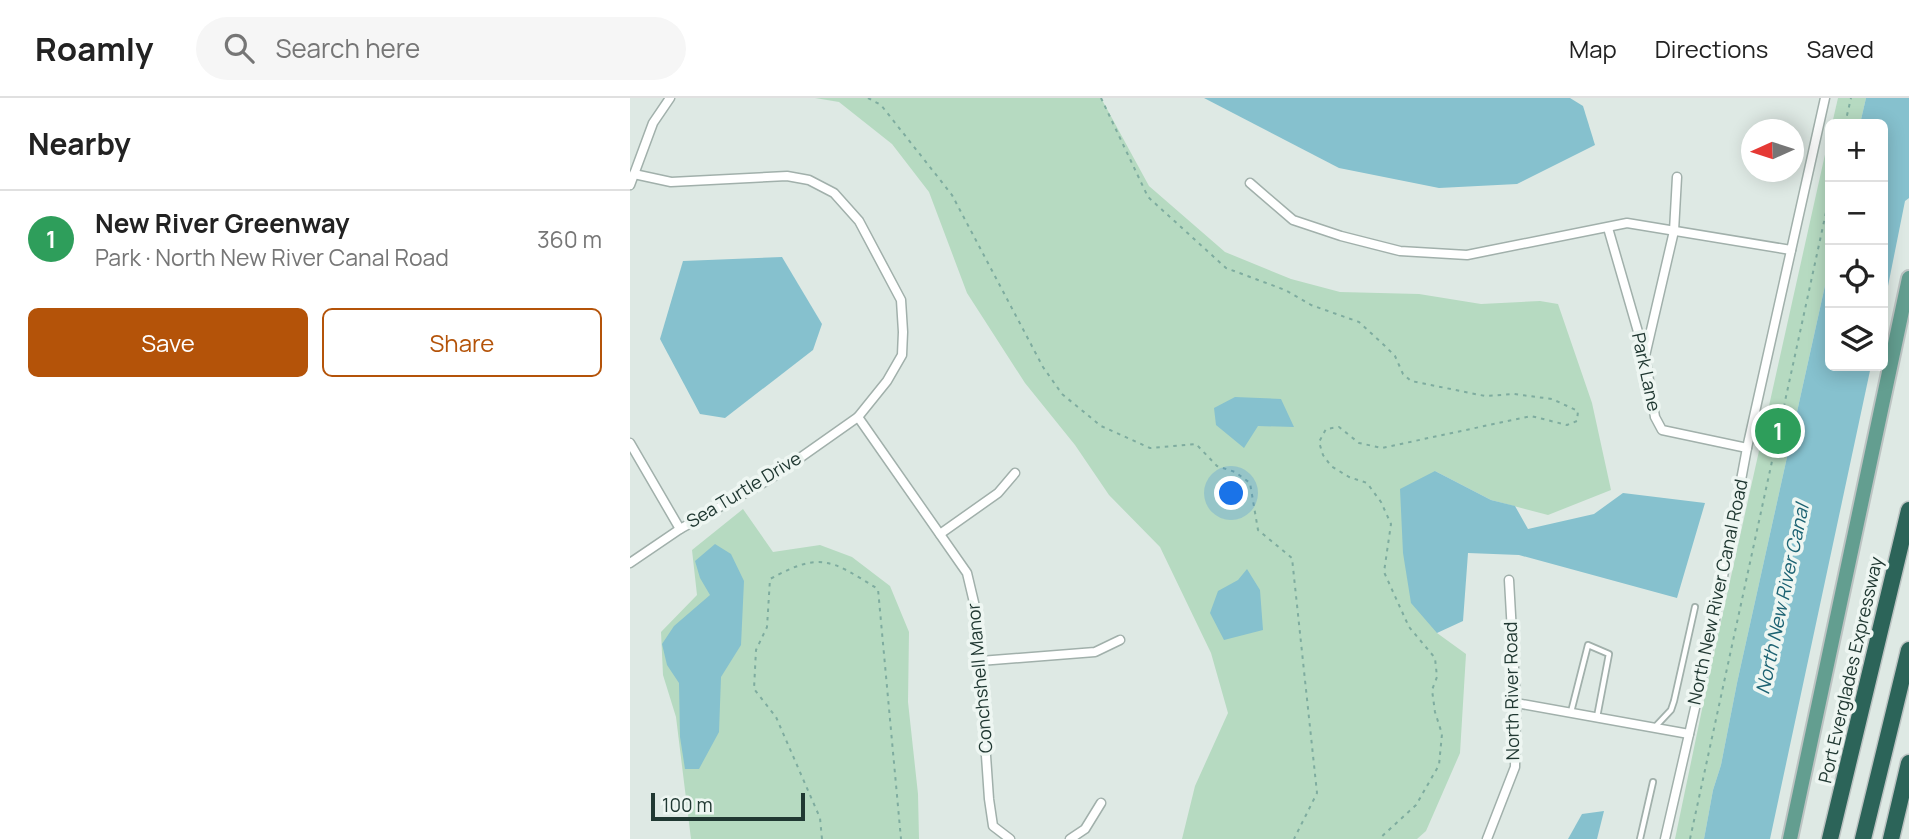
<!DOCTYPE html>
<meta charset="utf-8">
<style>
body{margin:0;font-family:Manrope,sans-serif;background:#f6f6f6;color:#222}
.controls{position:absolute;right:21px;top:21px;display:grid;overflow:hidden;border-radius:10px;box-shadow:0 4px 18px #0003}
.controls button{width:63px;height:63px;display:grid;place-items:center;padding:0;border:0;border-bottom:2px solid #e0e0e0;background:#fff;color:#222;font:35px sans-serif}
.compass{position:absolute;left:1111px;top:21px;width:63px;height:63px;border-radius:50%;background:#fff;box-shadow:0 4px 18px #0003;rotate:267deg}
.scale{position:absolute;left:21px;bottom:18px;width:154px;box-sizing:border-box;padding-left:7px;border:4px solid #203832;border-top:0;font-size:19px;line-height:24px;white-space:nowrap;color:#203832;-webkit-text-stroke:5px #eef6f2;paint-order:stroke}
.you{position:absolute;left:602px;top:396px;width:24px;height:24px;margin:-18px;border:5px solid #fff;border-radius:50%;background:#1a73e8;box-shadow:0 0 0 10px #1a73e833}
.badge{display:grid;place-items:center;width:46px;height:46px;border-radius:50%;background:#b45309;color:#fff;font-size:23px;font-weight:700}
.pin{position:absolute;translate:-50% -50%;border:4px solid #fff;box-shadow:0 2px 7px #0006}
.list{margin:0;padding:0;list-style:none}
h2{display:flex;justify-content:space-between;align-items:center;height:91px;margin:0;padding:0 28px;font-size:30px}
h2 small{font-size:23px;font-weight:400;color:#767676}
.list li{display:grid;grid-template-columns:46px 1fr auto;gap:21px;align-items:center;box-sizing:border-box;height:98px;padding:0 28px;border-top:2px solid #e0e0e0}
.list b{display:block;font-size:26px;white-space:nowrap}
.list p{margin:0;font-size:23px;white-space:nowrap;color:#767676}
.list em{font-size:23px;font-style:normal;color:#767676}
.actions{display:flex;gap:14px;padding:21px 28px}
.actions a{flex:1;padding:16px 0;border:2px solid #b45309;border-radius:10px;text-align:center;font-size:24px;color:#b45309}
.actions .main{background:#b45309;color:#fff}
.icon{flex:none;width:38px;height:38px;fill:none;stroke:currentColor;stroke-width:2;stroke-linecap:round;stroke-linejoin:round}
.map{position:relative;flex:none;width:1279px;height:741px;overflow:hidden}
header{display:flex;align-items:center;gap:42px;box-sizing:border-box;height:98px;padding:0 35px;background:#fff;border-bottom:2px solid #e0e0e0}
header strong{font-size:33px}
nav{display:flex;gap:38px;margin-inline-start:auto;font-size:24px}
.search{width:490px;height:63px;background:#f6f6f6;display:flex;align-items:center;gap:18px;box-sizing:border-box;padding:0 24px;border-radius:38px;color:#767676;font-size:26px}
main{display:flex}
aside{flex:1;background:#fff}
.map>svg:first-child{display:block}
.green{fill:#b6dac1}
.water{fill:#86c1ce}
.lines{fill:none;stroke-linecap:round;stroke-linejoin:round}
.service-casing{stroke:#a1b0ab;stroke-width:8}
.minor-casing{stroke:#a1b0ab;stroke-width:11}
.primary-casing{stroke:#bcc3c2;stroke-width:18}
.motorway-casing{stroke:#bcc3c2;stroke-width:19}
.path{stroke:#7eac9f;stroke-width:2;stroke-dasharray:3.5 5;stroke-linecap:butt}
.service{stroke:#fff;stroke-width:4.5}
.minor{stroke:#fff;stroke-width:8}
.primary{stroke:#639e90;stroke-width:14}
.motorway{stroke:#2c6459;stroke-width:16}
.labels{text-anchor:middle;stroke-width:7;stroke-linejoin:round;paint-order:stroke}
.street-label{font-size:18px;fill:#203832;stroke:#eef6f2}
.water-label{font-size:19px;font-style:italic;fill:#1c6272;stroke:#eef6f2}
</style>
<header>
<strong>Roamly</strong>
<div class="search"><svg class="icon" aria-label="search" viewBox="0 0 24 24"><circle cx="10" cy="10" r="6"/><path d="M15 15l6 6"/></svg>Search here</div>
<nav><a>Map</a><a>Directions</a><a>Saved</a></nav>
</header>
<main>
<aside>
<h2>Nearby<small></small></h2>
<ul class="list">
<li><span class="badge" style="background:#2e9e5b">1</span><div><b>New River Greenway</b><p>Park · North New River Canal Road</p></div><em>360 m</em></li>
</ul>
<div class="actions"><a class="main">Save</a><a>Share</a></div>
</aside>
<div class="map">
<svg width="1279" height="741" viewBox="0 0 1279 741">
<rect width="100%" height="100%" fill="#dee9e4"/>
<g class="green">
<path d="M185 0H471L519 88 595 154 661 181 710 194 789 196 851 206 910 203 928 206 962 305 981 392 918 417 861 402 805 373 807 535 836 556 830 655 796 733 787 741H552L565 688 598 615 581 555 530 449 479 397 445 347 395 285 337 195 299 94 262 46 209 4Z"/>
<path d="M1208 0H1236L1230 26H1202Z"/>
<path d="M1200 34V165L1107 585 1091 667 1083 692 1074 741H1045L1080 573Z"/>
<path d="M113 411 143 454 190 447 222 459 260 488 279 534 278 604 288 696 289 741H61L46 619 33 577 31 534 67 497 62 452Z"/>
</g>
<g class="water">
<path d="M574 0H940L953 8 965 47 887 86 809 90 709 70Z"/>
<path d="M1236 0H1279V100L1275 103 1253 213V26H1230Z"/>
<path d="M152 159 192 226 183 252 95 320 70 316 30 241 53 163Z"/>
<path d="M1200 165V268H1241L1140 741H1074L1083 692 1091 667 1107 585Z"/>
<path d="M605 299 651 301 664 329 628 328 614 350 586 327 584 310Z"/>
<path d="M805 373 861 402 885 408 898 431 964 416 993 395 1075 405 1047 500 889 457 838 455 833 523 807 535 781 505 773 455 770 391Z"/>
<path d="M85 446 101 456 114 483 111 547 91 579 89 634 69 671H55L50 639 49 585 37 567 32 546 44 528 80 497 70 480 65 463Z"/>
<path d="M617 471 630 492 633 532 594 542 580 515 588 493 608 482Z"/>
<path d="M974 713 967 741H938L952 716Z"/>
</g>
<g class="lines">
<g class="service-casing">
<g id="service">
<path d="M941 614 958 547 979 556 967 619"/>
<path d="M1025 629 1041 612 1044 603 1065 509"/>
<path d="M1010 741 1023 684"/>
</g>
</g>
<g class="minor-casing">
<g id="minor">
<path d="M620 85 663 122 711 138 770 153 837 157 997 125 1161 152"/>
<path d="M0 87 23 25 40 0"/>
<path d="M978 130 1015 258 1025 319 1032 332 1117 350"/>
<path d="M1015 258 1044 133 1047 79"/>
<path d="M228 319 337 475 346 513 359 701 363 728 380 741"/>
<path d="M0 345 50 431"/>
<path d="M310 436 368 395 385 375"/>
<path d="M0 465 50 431 140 381 228 319 257 283 272 257 273 234 271 202 229 123 204 95 179 82 157 78 41 84 4 76"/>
<path d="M350 563 465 554 490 542"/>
<path d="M886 605 1059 636"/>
<path d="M440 741 455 731 471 705"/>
<path d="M857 741 885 669 886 605 879 482"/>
<path d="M1035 741 1084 527 1117 350 1195 0"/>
</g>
</g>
<g class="primary-casing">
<path id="primary" d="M1160 741 1279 180"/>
</g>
<g class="motorway-casing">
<g id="motorway">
<path d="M1200 741 1279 412"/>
<path d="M1233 741 1279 552"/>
<path d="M1261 741 1279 665"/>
</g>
</g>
<g class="path">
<path d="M238 0 251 7 322 97 413 269 432 296 471 328 520 350 566 346 587 368 605 374 620 385 628 432 662 460 687 695 664 741"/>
<path d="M471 0 518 99 596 170 655 192 681 207 729 224 755 248 765 258 773 276 781 283 855 298 884 296 922 301 948 313 947 323 937 327 901 318 752 350 729 345 709 329 696 331 689 344 693 357 701 368 719 379 737 385 751 404 761 426 754 474 779 529 805 560 807 579 802 592 805 614 812 636 809 667 786 707 749 741"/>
<path d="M1215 26 1221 0"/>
<path d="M192 741 190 720 146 619 124 591 126 552 137 529 140 481C191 453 201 462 248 491L271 741"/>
<path d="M1060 741 1200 96"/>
</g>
<use href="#service" class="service"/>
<use href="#minor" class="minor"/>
<use href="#primary" class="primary"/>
<use href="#motorway" class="motorway"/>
</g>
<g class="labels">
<g class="street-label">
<text transform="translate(1016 274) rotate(78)" y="6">Park Lane</text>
<text transform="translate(114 392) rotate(-31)" y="6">Sea Turtle Drive</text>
<text transform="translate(1088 494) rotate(-78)" y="6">North New River Canal Road</text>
<text transform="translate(1221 572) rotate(-77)" y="6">Port Everglades Expressway</text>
<text transform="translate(350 580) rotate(-95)" y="6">Conchshell Manor</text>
<text transform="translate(882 593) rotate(-91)" y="6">North River Road</text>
</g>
<g class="water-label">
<text transform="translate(1152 501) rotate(-78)" y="7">North New River Canal</text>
</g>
</g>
</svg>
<div class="controls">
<button>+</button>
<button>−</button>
<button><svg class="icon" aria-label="locate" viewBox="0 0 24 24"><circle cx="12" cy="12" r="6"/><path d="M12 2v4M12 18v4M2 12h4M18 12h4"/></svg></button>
<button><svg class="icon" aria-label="layers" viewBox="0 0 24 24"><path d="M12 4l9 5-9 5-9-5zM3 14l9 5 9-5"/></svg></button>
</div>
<svg class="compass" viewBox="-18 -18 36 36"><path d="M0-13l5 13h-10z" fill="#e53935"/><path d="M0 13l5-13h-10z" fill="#767676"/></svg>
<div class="scale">100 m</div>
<div class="you"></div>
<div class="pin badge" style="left:1148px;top:333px;background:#2e9e5b">1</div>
</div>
</main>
